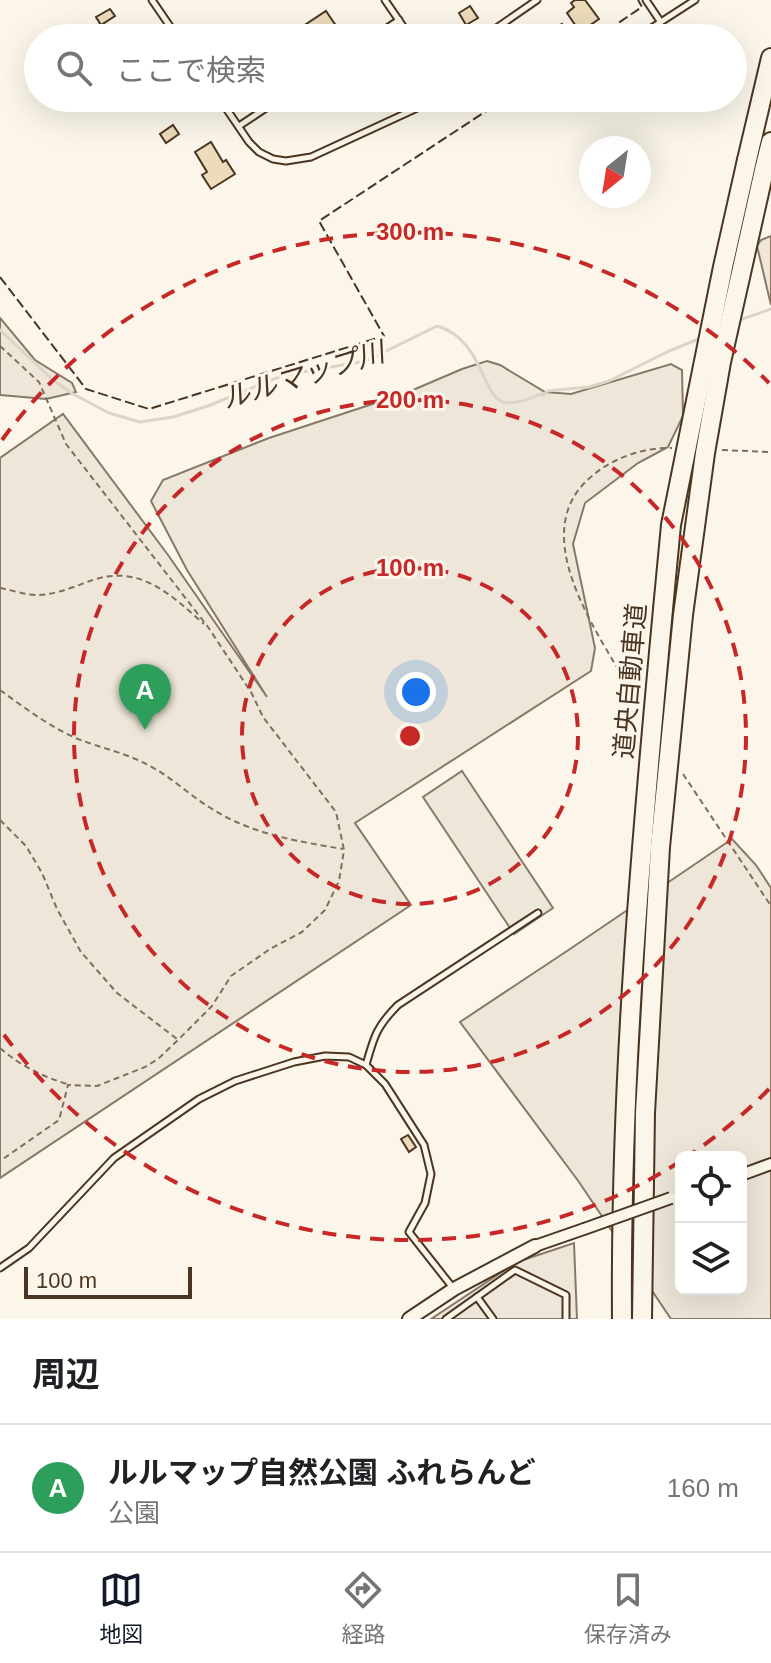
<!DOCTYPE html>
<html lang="ja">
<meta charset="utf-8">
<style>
body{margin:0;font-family:Arial,"Noto Sans JP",sans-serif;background:#f6f6f6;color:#202124}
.controls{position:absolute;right:24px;bottom:24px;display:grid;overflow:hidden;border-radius:12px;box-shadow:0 8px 32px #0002}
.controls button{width:72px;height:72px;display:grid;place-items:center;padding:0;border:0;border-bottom:2px solid #e0e0e0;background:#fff;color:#202124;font:40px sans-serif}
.compass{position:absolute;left:579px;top:136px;width:72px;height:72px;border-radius:50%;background:#fff;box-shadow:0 8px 32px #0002;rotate:210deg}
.scale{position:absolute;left:24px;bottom:20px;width:168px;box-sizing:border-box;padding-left:8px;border:4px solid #4a3520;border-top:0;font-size:22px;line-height:28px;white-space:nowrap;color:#4a3520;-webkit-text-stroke:6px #fbf6e9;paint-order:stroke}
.you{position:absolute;left:416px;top:692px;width:28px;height:28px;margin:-20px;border:6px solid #fff;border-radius:50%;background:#1a73e8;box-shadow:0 0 0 12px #1a73e833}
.badge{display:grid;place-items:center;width:52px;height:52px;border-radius:50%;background:#111827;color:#fff;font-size:26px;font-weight:700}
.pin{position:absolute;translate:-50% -66px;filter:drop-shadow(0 2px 4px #0008)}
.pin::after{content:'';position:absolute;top:42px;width:28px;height:24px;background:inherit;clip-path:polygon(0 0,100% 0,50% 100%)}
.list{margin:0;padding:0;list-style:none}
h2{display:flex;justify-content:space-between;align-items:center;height:104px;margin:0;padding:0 32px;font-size:34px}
h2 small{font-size:26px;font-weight:400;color:#757577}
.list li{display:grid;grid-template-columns:52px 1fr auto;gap:24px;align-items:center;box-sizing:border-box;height:128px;padding:0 32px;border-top:2px solid #e0e0e0}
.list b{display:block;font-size:30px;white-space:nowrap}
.list p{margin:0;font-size:26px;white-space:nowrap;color:#757577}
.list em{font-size:26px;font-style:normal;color:#757577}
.icon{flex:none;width:44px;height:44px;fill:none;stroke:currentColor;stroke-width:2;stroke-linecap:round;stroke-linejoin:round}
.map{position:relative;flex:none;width:771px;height:1319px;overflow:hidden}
.search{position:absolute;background:#fff;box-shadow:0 8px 32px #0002;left:24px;right:24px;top:24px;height:88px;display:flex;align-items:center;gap:20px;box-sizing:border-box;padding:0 28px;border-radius:44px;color:#757577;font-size:30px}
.sheet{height:232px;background:#fff}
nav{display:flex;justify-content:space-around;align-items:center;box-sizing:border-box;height:112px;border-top:2px solid #e0e0e0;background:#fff;font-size:22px;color:#757577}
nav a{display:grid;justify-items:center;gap:4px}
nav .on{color:#111827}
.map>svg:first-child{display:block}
.green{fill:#ede6d9;stroke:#887966;stroke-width:2;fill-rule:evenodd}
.parking{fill:#ede7d9;stroke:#887966;stroke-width:2}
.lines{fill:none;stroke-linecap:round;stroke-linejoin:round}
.stream{stroke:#dcd4c6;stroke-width:3}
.building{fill:#ecdcbc;stroke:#4a3520;stroke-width:2}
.service-casing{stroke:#4a3520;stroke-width:9}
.minor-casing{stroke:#4a3520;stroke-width:14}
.tertiary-casing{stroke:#4a3520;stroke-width:16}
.motorway-casing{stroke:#4a3520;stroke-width:22}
.path{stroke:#7f6f5c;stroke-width:2;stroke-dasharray:6 4;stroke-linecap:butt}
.service{stroke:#fbf6e9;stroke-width:5}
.minor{stroke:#fbf6e9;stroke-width:10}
.tertiary{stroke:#fbf6e9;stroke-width:12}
.motorway{stroke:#fbf6e9;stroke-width:18}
.minor-bridge-casing{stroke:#4a3520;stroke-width:14;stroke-linecap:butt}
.motorway-bridge-casing{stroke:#4a3520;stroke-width:22;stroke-linecap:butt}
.minor-bridge{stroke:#fbf6e9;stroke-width:10}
.motorway-bridge{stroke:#fbf6e9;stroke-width:18}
.fence{stroke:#4a3520;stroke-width:2;stroke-dasharray:10 4;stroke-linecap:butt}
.ring{fill:none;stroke:#c62828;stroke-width:4;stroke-dasharray:14 10}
.labels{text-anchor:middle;stroke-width:6;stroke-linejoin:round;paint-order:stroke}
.street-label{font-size:26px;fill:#4a3520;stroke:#fbf6e9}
.water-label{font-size:28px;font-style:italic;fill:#4a3520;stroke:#fbf6e9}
.centre{fill:#c62828;stroke:#fbf6e9;stroke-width:4}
.ring-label{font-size:24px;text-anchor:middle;font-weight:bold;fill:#c62828;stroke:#fbf6e9;stroke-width:6;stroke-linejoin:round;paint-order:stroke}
</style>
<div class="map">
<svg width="771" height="1319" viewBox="0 0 771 1319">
<rect width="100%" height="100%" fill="#fbf6e9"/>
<g class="green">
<path d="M771 236V305L757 246 761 240Z"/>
<path d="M0 318 35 360 72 383 76 392 46 399 0 395Z"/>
<path d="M487 361 500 365 545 392 571 394 671 364 682 370 683 416 668 447 638 463 585 503 573 544 595 648 591 671 355 823 411 905 0 1178V458L63 414 168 555 267 697 187 570 151 501 163 480 269 438 406 393 462 369Z"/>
<path d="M732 839 756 865 771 888V1319H671L579 1182 460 1022 570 949ZM681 1157H741V1289H681Z"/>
<path d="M574 1243 577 1319H431L517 1262Z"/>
</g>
<path class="parking" d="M462 771 553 908 514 934 423 797Z"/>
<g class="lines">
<g class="stream">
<path d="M737 321 771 309"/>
<path d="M0 330 53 380 73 394 109 413 140 422 173 417 208 406 284 375 366 361 437 326C463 333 475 356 485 379 489 386 492 396 499 400 510 407 529 399 541 394L544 395 547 391 589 387 609 381 667 352 701 338"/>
</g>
</g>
<g class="building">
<path d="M575 0H585L599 19 580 32 567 13 574 7 571 3Z"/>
<path d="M470 6 478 18 466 25 459 13Z"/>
<path d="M110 9 115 16 101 25 96 17Z"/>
<path d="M326 11 343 36 340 38H285Z"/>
<path d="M562 24 571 38H540Z"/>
<path d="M173 125 179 134 166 143 160 134Z"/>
<path d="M211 142 223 162 226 160 235 174 211 189 202 175 207 172 195 152Z"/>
<path d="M408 1135 416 1147 409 1152 401 1139Z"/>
</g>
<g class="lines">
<g class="service-casing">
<g id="service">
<path d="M152 0 178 38"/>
<path d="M385 0 411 38"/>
<path d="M646 0 660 21"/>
<path d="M372 38 399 20"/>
<path d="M482 38 537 0"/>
<path d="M636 38 695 0"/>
<path d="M219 98 249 142 259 152 273 159 286 161 311 157 439 98"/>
<path d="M239 126 281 98"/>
<path d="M366 1065C374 1036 377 1026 398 1005L538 913"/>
<path d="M0 1268 29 1248 114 1158 199 1099 235 1081 294 1062 325 1056 349 1057 366 1065 385 1084 424 1145 431 1174 425 1203 409 1232 453 1288"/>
<path d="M477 1297 493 1319"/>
<path d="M446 1319 515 1270 566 1295V1319"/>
</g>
</g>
<g class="minor-casing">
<g id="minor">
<path d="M741 1175 771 1164"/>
<path d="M535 1246 584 1229"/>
</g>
</g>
<g class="tertiary-casing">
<path id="tertiary" d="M409 1319 454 1289 535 1246"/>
</g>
<g class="motorway-casing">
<g id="motorway">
<path d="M747 160 771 58"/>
<path d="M765 166 771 142"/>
<path d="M622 1319C620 1081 641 845 663 609"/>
<path d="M642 1319 645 1113 660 847 683 615"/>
</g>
</g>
<g class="path">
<path d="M0 346 39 382 66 444 208 627 251 692 263 717 336 812 344 850 339 881 325 910 302 932 270 949 231 976 212 1006 178 1040 158 1059 145 1067 97 1086 68 1085 59 1120 0 1161"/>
<path d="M722 450 771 452"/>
<path d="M0 588C12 590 25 595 36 595 55 595 73 587 90 581 139 563 170 594 204 624"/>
<path d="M629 688C597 631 524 532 592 476 613 458 644 447 672 448"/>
<path d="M0 690C25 708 50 727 78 739 101 748 126 753 148 765 170 776 188 794 209 807 250 834 296 841 343 849"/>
<path d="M683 774 771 906"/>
<path d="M0 820 26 846 42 873 57 909 81 952 117 993 177 1039"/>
<path d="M0 1048C21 1066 41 1076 67 1084"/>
</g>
<use href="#service" class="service"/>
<use href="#minor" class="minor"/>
<use href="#tertiary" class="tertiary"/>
<use href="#motorway" class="motorway"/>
<g class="minor-bridge-casing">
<path id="minor-bridge" d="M584 1229 671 1198"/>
</g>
<g class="motorway-bridge-casing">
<g id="motorway-bridge">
<path d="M663 609 671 525 723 267 747 160"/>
<path d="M683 615 705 453 721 362 765 166"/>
</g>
</g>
<use href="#minor-bridge" class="minor-bridge"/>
<use href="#motorway-bridge" class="motorway-bridge"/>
<g class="fence">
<path d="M596 38 642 7 638 0"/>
<path d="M0 277 86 389 149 409 384 336 319 221 506 98"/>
</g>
</g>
<g class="ring">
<circle cx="410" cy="736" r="168"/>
<circle cx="410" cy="736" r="336"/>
<path d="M769 1089A504 504 0 0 1 688 1156M681 1161A504 504 0 0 1 2 1032M2 440A504 504 0 0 1 769 383"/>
</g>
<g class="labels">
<g class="street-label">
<text transform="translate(630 681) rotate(-85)" y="9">道央自動車道</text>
</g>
<g class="water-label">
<text transform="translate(303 375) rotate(-17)" y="10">ルルマップ川</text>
</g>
</g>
<circle cx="410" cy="736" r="12" class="centre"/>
<g class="ring-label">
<text x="410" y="240">300 m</text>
<text x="410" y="408">200 m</text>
<text x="410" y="576">100 m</text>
</g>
</svg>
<div class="controls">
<button><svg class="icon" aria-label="locate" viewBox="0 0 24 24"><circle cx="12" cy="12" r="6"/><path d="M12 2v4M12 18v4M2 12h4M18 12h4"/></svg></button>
<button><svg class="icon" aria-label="layers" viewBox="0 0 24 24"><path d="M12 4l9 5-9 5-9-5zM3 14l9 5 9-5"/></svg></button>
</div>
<svg class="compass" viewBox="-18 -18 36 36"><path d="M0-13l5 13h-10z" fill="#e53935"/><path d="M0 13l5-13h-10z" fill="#757577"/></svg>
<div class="scale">100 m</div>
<div class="you"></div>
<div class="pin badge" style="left:145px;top:730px;background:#2e9e5b">A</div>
<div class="search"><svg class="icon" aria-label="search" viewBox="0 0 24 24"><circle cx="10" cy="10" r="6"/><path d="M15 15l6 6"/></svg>ここで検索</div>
</div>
<section class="sheet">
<h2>周辺<small></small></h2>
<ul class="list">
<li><span class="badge" style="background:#2e9e5b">A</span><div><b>ルルマップ自然公園 ふれらんど</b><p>公園</p></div><em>160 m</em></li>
</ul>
</section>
<nav>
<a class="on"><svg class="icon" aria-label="map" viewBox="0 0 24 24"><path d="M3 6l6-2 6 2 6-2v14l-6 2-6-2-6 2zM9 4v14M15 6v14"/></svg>地図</a>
<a><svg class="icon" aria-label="directions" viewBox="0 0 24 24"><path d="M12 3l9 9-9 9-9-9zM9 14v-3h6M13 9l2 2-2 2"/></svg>経路</a>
<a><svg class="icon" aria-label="saved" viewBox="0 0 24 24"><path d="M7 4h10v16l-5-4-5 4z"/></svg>保存済み</a>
</nav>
